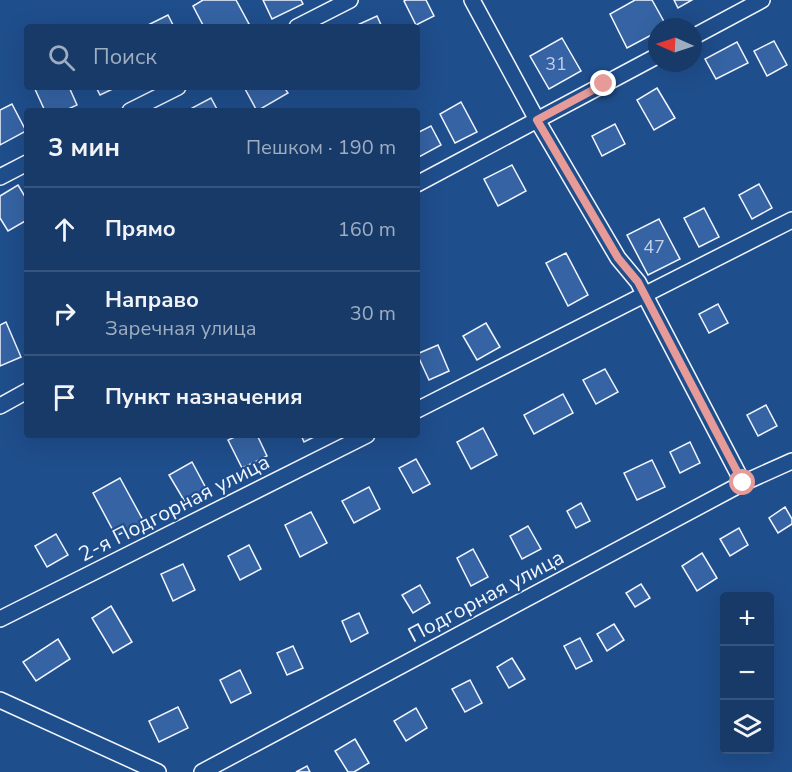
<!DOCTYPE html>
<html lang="ru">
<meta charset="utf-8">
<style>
body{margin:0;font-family:"Nunito Sans",sans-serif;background:#20416f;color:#f1f3f6}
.controls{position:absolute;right:18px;bottom:18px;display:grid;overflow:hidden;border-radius:6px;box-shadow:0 6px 24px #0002}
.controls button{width:54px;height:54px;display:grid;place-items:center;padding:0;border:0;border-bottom:2px solid #36547d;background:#173a69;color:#f1f3f6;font:30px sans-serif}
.compass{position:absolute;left:648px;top:18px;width:54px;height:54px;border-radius:50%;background:#173a69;box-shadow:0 6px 24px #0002;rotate:273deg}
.stop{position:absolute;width:18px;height:18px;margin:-14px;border:4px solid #e69b98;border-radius:50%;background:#fff}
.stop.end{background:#e69b98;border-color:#fff;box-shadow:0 2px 6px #0008}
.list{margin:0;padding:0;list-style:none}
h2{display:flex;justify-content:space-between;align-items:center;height:78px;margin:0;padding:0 24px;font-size:26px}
h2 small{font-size:20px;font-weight:400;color:#9eadc0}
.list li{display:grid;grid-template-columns:39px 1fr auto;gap:18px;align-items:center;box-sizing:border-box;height:84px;padding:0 24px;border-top:2px solid #36547d}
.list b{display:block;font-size:22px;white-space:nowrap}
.list p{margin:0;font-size:20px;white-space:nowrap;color:#9eadc0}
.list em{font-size:20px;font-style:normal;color:#9eadc0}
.icon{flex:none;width:33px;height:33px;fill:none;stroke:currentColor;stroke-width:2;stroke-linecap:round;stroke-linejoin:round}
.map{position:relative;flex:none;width:792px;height:772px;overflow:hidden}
.search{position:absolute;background:#173a69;box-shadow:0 6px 24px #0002;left:24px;top:24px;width:396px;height:66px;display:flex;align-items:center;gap:15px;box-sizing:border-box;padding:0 21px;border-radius:6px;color:#9eadc0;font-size:22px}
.panel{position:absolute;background:#173a69;box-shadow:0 6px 24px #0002;left:24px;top:108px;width:396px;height:330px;border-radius:6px}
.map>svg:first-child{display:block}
.building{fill:#3563a3;stroke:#f2f6ff;stroke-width:1.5}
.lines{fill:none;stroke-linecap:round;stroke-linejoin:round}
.street-casing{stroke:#f2f6ff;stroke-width:18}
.street{stroke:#1f4e8c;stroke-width:15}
.route{stroke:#e69b98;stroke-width:8}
.labels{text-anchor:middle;stroke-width:4.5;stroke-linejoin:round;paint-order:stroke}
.number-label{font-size:18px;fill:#c3d1e8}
.street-label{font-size:21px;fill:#f2f6ff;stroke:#1f4e8c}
</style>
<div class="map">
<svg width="792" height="772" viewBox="0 0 792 772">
<rect width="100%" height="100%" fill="#1f4e8c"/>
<g class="building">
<path d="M203 0H236L249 24 243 27H204L193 6Z"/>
<path d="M263 0H301L303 4 272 19Z"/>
<path d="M406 0H426L434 16 416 25 404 1Z"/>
<path d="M635 0H652L667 27H657V32L627 48 610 14Z"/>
<path d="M674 0H692L678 8Z"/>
<path d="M168 15 174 27H144Z"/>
<path d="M377 16 382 27H353Z"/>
<path d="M562 38 581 71 549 89 530 56Z"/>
<path d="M774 41 787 65 767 76 754 51Z"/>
<path d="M737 42 748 63 716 79 705 59Z"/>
<path d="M34 87H69L77 105 64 111H45Z"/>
<path d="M96 87H117L100 95Z"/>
<path d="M244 87H284L288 93 257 111Z"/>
<path d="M657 88 675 118 654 130 637 100Z"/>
<path d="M211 98 218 111H193L192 108Z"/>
<path d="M461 102 477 132 455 143 440 114Z"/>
<path d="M12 104 26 131 0 145V110Z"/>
<path d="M615 124 625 144 602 156 592 136Z"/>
<path d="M431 126 441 145 417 158V133Z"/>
<path d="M512 165 526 191 498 206 484 179Z"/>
<path d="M759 184 772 208 752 219 739 195Z"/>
<path d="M18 185 27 200V220L8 231 0 218V196Z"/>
<path d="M704 208 719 237 699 247 684 218Z"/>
<path d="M659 219 680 259 648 275 627 235Z"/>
<path d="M566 253 588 295 568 306 546 263Z"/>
<path d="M718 304 728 323 709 333 699 314Z"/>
<path d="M6 322 21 357 0 366V325Z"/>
<path d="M486 323 500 347 477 360 463 336Z"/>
<path d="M438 345 449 371 429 380 417 354Z"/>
<path d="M605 369 618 392 596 404 583 380Z"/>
<path d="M563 394 573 413 534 434 524 415Z"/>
<path d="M766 405 777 426 758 436 747 415Z"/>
<path d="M483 428 497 455 471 469 457 442Z"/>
<path d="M239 435H257L267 456 242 468 228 440Z"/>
<path d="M301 435H318L304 442Z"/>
<path d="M690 442 700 463 680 473 670 452Z"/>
<path d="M416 459 430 484 413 493 399 468Z"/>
<path d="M652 460 665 487 637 500 624 473Z"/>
<path d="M192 462 207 490 185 502 169 475Z"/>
<path d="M120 478 144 522 116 536 93 493Z"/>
<path d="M369 487 380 509 354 523 342 501Z"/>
<path d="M581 503 590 521 576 528 567 511Z"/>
<path d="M785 507 792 519V524L778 533 769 518Z"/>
<path d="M311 512 327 543 300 557 285 525Z"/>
<path d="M528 526 541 549 522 559 510 536Z"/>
<path d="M739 528 748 545 730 556 720 539Z"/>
<path d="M56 534 68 555 47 567 35 546Z"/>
<path d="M249 545 261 569 240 580 228 556Z"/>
<path d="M473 549 488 577 471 586 457 558Z"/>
<path d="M702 553 717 578 697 591 682 566Z"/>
<path d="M183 564 195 590 173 601 161 574Z"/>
<path d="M641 584 650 598 635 607 626 593Z"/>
<path d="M420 585 430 603 413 613 402 595Z"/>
<path d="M111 606 132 642 113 653 92 618Z"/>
<path d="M359 613 368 633 351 642 342 621Z"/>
<path d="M614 624 624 640 607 651 597 634Z"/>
<path d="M580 638 592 661 576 669 564 646Z"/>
<path d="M58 639 70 659 36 681 23 662Z"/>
<path d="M293 646 303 668 287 675 277 653Z"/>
<path d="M512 658 525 679 509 688 497 667Z"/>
<path d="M240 670 251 693 231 703 220 680Z"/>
<path d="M470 680 482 703 465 712 452 689Z"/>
<path d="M178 707 188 728 159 742 149 721Z"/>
<path d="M416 708 427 728 406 741 394 721Z"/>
<path d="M355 739 369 763 354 772H348L335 751Z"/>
<path d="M307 766 310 772H296Z"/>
</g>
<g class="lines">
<g class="street-casing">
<g id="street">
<path d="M472 0 537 120 618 258 638 282 743 483"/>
<path d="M297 27 350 0"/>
<path d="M693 37 762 0"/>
<path d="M130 111 178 87"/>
<path d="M0 177 27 163"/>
<path d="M417 184 657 56"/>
<path d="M0 406 27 391"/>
<path d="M417 410 792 220"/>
<path d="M0 619 367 435"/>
<path d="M0 700 158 772"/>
<path d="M202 772 743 483 792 461"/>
</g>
</g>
<use href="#street" class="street"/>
</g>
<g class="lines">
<path class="route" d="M604 84 537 120 618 258 638 282 743 483"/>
</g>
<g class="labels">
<g class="number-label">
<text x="556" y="70">31</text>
<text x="654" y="253">47</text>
</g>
<g class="street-label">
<text transform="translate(174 508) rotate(-27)" y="7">2-я Подгорная улица</text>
<text transform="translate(486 596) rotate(-28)" y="7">Подгорная улица</text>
</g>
</g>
</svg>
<div class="controls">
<button>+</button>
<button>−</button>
<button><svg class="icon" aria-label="layers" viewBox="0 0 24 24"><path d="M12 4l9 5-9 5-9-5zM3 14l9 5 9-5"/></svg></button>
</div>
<svg class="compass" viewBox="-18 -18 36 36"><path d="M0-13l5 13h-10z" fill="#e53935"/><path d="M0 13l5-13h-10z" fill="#9eadc0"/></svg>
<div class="stop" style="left:743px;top:483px"></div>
<div class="stop end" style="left:604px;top:84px"></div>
<div class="search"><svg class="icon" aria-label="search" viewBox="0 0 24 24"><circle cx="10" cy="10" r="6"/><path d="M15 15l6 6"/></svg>Поиск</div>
<section class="panel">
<h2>3 мин<small>Пешком · 190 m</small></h2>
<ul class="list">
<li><svg class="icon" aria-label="ahead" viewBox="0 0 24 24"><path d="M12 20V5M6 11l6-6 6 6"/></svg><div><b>Прямо</b></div><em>160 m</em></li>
<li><svg class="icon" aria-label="right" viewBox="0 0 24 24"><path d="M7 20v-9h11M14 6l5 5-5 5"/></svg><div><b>Направо</b><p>Заречная улица</p></div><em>30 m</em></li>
<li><svg class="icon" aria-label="arrive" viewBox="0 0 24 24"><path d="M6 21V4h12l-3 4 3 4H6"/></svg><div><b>Пункт назначения</b></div></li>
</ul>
</section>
</div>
